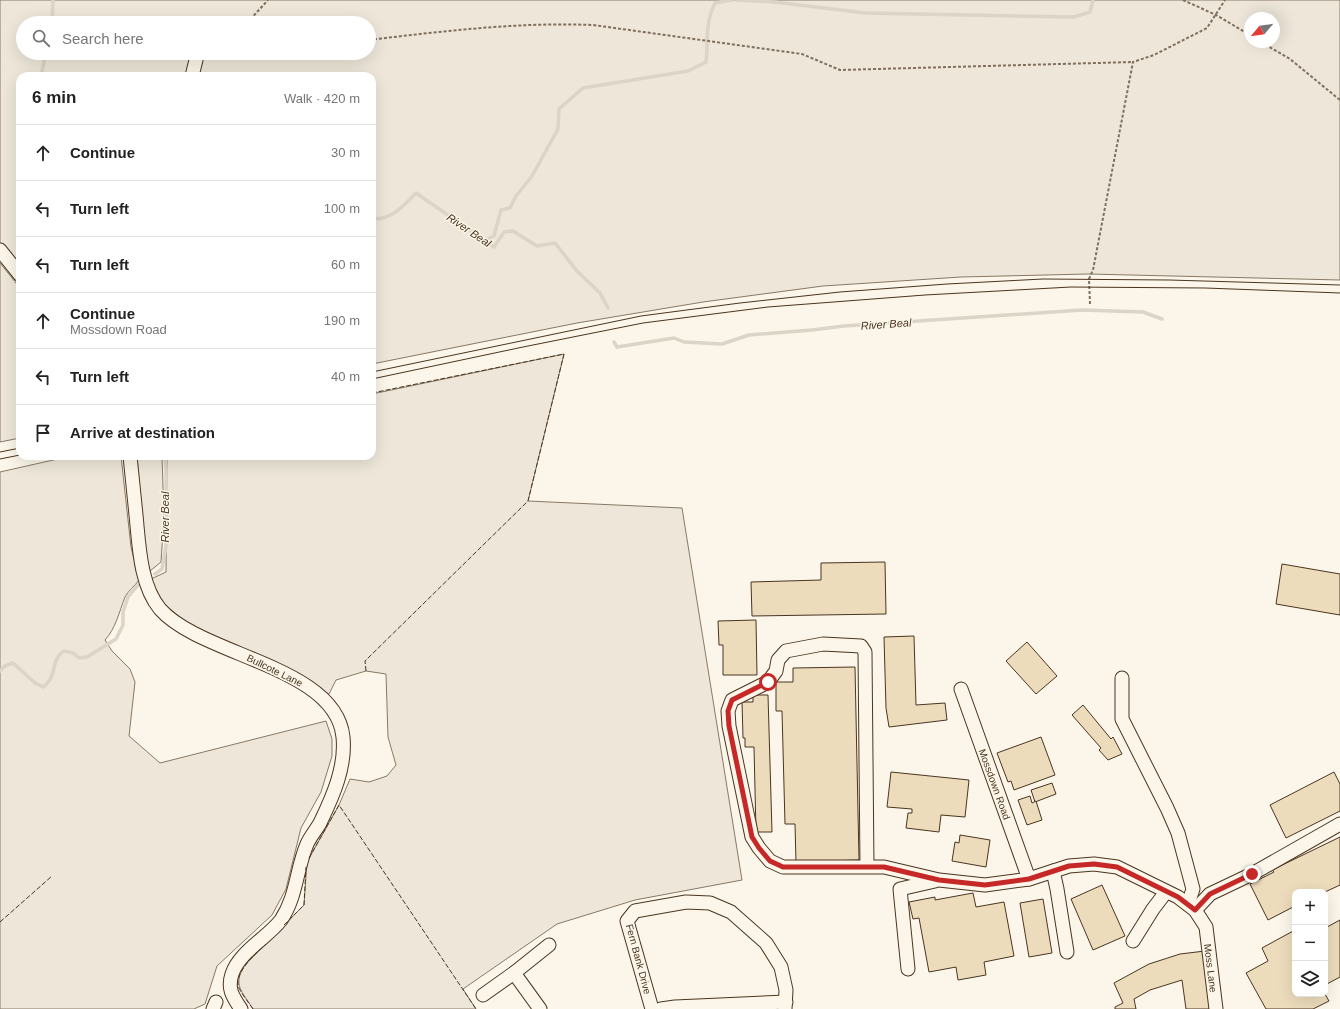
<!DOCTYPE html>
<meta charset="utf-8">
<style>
body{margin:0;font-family:Helvetica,sans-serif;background:#f6f6f6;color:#222}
.controls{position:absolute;right:12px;bottom:12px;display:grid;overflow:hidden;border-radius:8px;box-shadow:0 4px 16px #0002}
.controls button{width:36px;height:36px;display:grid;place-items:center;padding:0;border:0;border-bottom:1px solid #e0e0e0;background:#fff;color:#222;font:20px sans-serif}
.compass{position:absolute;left:1244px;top:12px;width:36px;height:36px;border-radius:50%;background:#fff;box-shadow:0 4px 16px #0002;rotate:241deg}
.stop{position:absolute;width:12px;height:12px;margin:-9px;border:3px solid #c62828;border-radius:50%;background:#fff}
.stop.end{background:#c62828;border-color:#fff;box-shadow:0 1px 4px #0008}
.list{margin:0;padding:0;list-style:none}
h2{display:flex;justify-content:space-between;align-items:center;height:52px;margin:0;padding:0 16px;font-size:17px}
h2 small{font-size:13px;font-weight:400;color:#767676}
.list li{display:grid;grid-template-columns:26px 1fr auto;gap:12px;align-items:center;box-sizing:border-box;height:56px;padding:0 16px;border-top:1px solid #e0e0e0}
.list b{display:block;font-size:15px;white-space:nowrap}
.list p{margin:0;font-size:13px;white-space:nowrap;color:#767676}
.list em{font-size:13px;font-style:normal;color:#767676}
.icon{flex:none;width:22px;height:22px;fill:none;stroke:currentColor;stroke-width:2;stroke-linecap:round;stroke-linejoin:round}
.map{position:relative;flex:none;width:1340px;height:1009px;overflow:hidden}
.search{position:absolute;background:#fff;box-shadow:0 4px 16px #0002;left:16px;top:16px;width:360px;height:44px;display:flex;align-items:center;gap:10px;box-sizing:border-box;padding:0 14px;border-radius:22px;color:#767676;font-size:15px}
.panel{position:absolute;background:#fff;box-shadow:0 4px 16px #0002;left:16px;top:72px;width:360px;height:388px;border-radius:12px}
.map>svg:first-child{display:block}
.green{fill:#ede6d9;stroke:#887966;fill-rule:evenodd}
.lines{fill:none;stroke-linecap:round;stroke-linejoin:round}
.stream{stroke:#dcd4c6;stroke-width:3.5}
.building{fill:#ecdcbc;stroke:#4a3520}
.minor-casing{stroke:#4a3520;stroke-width:15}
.path{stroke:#7f6f5c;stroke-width:2;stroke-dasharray:3 2;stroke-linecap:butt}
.minor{stroke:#fbf6e9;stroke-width:13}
.tram{stroke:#4a3520;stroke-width:1}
.fence{stroke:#4a3520;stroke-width:1;stroke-dasharray:5 2;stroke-linecap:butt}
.route{stroke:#c62828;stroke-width:5}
.labels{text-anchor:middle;stroke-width:3;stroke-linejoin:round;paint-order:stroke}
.street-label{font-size:10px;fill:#4a3520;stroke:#fbf6e9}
.water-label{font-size:11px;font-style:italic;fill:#4a3520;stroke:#fbf6e9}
</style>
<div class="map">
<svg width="1340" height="1009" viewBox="0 0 1340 1009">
<rect width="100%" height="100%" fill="#fbf6e9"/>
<g class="green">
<path d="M0 0H1340V280L1088 274 961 277 823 286 703 302 577 323 372 364V76H20V267L0 245ZM1250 18H1274V42H1250ZM23 23H369V53H23Z"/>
<path d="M0 263 20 288V438L0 442Z"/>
<path d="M564 354 528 501 682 508 742 880 635 900 557 924 463 989 476 1009H253C242 991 232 985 245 965L304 905 307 862 339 805 350 779 369 782 387 776 396 765 388 737 386 674 366 671 336 680 329 694 242 650 187 623 164 604 156 594 151 579 166 572 167 456H372V394Z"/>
<path d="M71 456H121L131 547 139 580C135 586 128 591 125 597 119 612 116 628 105 640L112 651 130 669 135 682 129 736 160 763 326 721 332 739V756L321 792 301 828 286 889 272 915 217 966 205 1004 194 1009H0V472Z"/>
<path d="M136 456H162L164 517 161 562 150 571 146 558Z"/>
</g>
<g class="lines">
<g class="stream">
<path d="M736 0 774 2 866 13 1074 17 1090 12 1093 0"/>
<path d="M52 23 53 0"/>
<path d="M41 76 46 53"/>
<path d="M372 218C390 222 404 205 416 193L494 247 504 232 513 231 537 246 555 243 577 271 600 293 608 308"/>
<path d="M484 241 494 236 501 210 510 208 516 196 532 176 558 129 559 109 583 88 688 71 706 62C707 55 707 49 707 43 707 30 709 14 715 3L732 0"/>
<path d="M614 342 617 347 674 338 684 342 722 344 749 335 812 330 844 326 1082 310 1143 312 1162 319"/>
<path d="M155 574 162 569 166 546V470L165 456"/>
<path d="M0 671 5 666 13 663 35 683 43 687C58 677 50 659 64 651L73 653 79 658 87 657 116 639 123 625V612L128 597 138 585"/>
</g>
</g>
<g class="building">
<path d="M885 562 886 614 752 616 751 582 821 580V563Z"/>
<path d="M1282 564 1340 574V615L1276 604Z"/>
<path d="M756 620 757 675H723V645H719L718 621Z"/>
<path d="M914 636 916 705 945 703 947 720 889 727 886 708 884 637Z"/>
<path d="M1027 642 1057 676 1036 694 1006 661Z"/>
<path d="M855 667 859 860 796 862 795 824H785L782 711H776V682H793V668Z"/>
<path d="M753 695H768L772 832H756L754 747H745V738H743L742 702H753Z"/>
<path d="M1083 705 1111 739 1113 737 1122 754 1108 760 1099 750 1101 748 1072 715Z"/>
<path d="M1041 737 1055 775 1014 790 1011 781 1008 782 997 753Z"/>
<path d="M891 772 969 780 965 817 941 815 939 832 906 828 908 813H912V809L887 807Z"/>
<path d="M1334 772 1340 784V811L1286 838 1270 805Z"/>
<path d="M1052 783 1056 794 1035 802 1031 790Z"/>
<path d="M1030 796 1032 803 1036 801 1042 820 1027 825 1018 800Z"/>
<path d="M960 835 990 840 986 867 952 861 955 842 959 843Z"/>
<path d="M1340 837V885L1325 892H1295V906L1268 920 1250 884 1274 872 1272 870Z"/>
<path d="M1102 885 1125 936 1093 950 1071 899Z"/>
<path d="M973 893 976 907 1004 902 1014 956 984 962 986 975 958 980 956 967 929 972 919 918 913 919 909 902 935 897V900Z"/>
<path d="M1043 899 1052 953 1029 957 1020 903Z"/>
<path d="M1340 920V977L1325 985V924L1327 927Z"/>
<path d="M1295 930V994H1325L1329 1001 1313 1009H1266L1246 973 1268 961 1262 948Z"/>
<path d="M1205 951 1211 1009H1186L1182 980 1150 990 1134 999 1136 1009H1115V1007L1123 1003 1114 983 1149 964 1180 954Z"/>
</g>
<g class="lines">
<g class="minor-casing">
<g id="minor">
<path d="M192 76 197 56 200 53"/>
<path d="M0 250 20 275"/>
<path d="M130 456C132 476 134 495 136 515 139 545 140 585 160 609 201 656 336 666 343 737 346 767 333 796 320 823 316 830 310 837 307 844 296 870 297 896 281 920 267 938 239 952 232 974 227 989 233 997 241 1009"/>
<path d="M1122 678V719L1167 808 1178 833 1193 889 1188 904"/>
<path d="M961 689 1029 879"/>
<path d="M867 867 865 652 861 646 823 644 786 651 778 660 776 671 768 682 732 700 728 711 729 726 752 837 759 848 770 861 783 867H884L939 880 985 885 1029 879 1069 866 1094 864 1117 867 1178 897 1195 910 1206 927 1216 1009"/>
<path d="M1053 871 1057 889 1067 952"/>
<path d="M1195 910 1210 894 1252 874 1340 824"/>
<path d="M1133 941 1153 909 1166 892"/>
<path d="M908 969 900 889 935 881"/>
<path d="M514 973 540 1009"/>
<path d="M483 995 514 973 549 945"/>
<path d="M213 1009 216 1002"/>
<path d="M652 1009 627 921 635 911 686 902 710 903 731 912 766 943 781 967 786 990 785 1009"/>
<path d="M661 1009 675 1007 786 1002"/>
</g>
</g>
<g class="path">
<path d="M1183 0 1216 15 1250 35"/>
<path d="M247 23 268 0"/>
<path d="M369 40C444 31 518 22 593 25L802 54 840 70 1133 62"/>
<path d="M1261 42 1290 59 1340 100"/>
<path d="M1090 304 1089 279 1093 270 1133 62 1154 55 1207 28 1225 0"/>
</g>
<use href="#minor" class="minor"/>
<g class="tram">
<path d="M372 372 641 316 740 303 840 292 947 284 1043 279 1169 280 1340 285"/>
<path d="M372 379 523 347 643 323 768 307 925 295 1071 287 1205 288 1340 293"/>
<path d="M0 452 20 448"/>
<path d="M0 459 20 455"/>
</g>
<g class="fence">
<path d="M366 671 365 661 528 501 564 354 372 393"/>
<path d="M309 858 339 805 476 1009"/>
<path d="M0 922 52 876"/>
<path d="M284 925 304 905 306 867"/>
<path d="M253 1009C249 1003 239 991 238 985 236 970 257 953 266 944"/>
</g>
</g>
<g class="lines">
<path class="route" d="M768 682 732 700 728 711 729 726 752 837 759 848 770 861 783 867H884L939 880 985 885 1029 879 1069 866 1094 864 1117 867 1178 897 1195 910 1210 894 1252 874"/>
</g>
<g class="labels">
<g class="street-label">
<text transform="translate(275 670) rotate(26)" y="4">Bullcote Lane</text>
<text transform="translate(995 784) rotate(70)" y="4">Mossdown Road</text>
<text transform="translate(639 959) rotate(75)" y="4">Fern Bank Drive</text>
<text transform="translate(1211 968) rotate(83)" y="4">Moss Lane</text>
</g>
<g class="water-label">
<text transform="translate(469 230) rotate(34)" y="4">River Beal</text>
<text transform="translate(886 324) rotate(-4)" y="4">River Beal</text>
<text transform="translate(165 517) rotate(-90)" y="4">River Beal</text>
</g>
</g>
</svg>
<div class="controls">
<button>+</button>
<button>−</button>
<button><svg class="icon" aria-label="layers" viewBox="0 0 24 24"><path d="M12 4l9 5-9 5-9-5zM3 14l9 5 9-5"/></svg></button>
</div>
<svg class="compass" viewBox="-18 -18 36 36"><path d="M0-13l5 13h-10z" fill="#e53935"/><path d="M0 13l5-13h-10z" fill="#767676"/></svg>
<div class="stop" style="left:768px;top:682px"></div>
<div class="stop end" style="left:1252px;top:874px"></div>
<div class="search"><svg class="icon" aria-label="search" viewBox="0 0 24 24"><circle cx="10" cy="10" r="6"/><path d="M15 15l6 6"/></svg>Search here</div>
<section class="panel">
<h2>6 min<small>Walk · 420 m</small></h2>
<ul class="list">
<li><svg class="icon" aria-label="ahead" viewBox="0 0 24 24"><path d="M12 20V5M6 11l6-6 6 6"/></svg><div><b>Continue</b></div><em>30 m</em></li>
<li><svg class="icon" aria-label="left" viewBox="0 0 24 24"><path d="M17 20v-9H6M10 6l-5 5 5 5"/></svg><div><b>Turn left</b></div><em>100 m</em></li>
<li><svg class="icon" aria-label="left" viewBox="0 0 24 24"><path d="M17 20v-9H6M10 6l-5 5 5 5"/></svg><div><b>Turn left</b></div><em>60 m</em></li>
<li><svg class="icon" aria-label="ahead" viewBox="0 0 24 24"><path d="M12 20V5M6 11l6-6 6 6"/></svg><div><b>Continue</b><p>Mossdown Road</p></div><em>190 m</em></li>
<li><svg class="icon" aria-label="left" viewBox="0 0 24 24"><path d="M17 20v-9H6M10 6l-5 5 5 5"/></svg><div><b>Turn left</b></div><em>40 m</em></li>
<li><svg class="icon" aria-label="arrive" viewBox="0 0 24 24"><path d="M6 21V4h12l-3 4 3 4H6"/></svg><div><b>Arrive at destination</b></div></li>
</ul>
</section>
</div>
